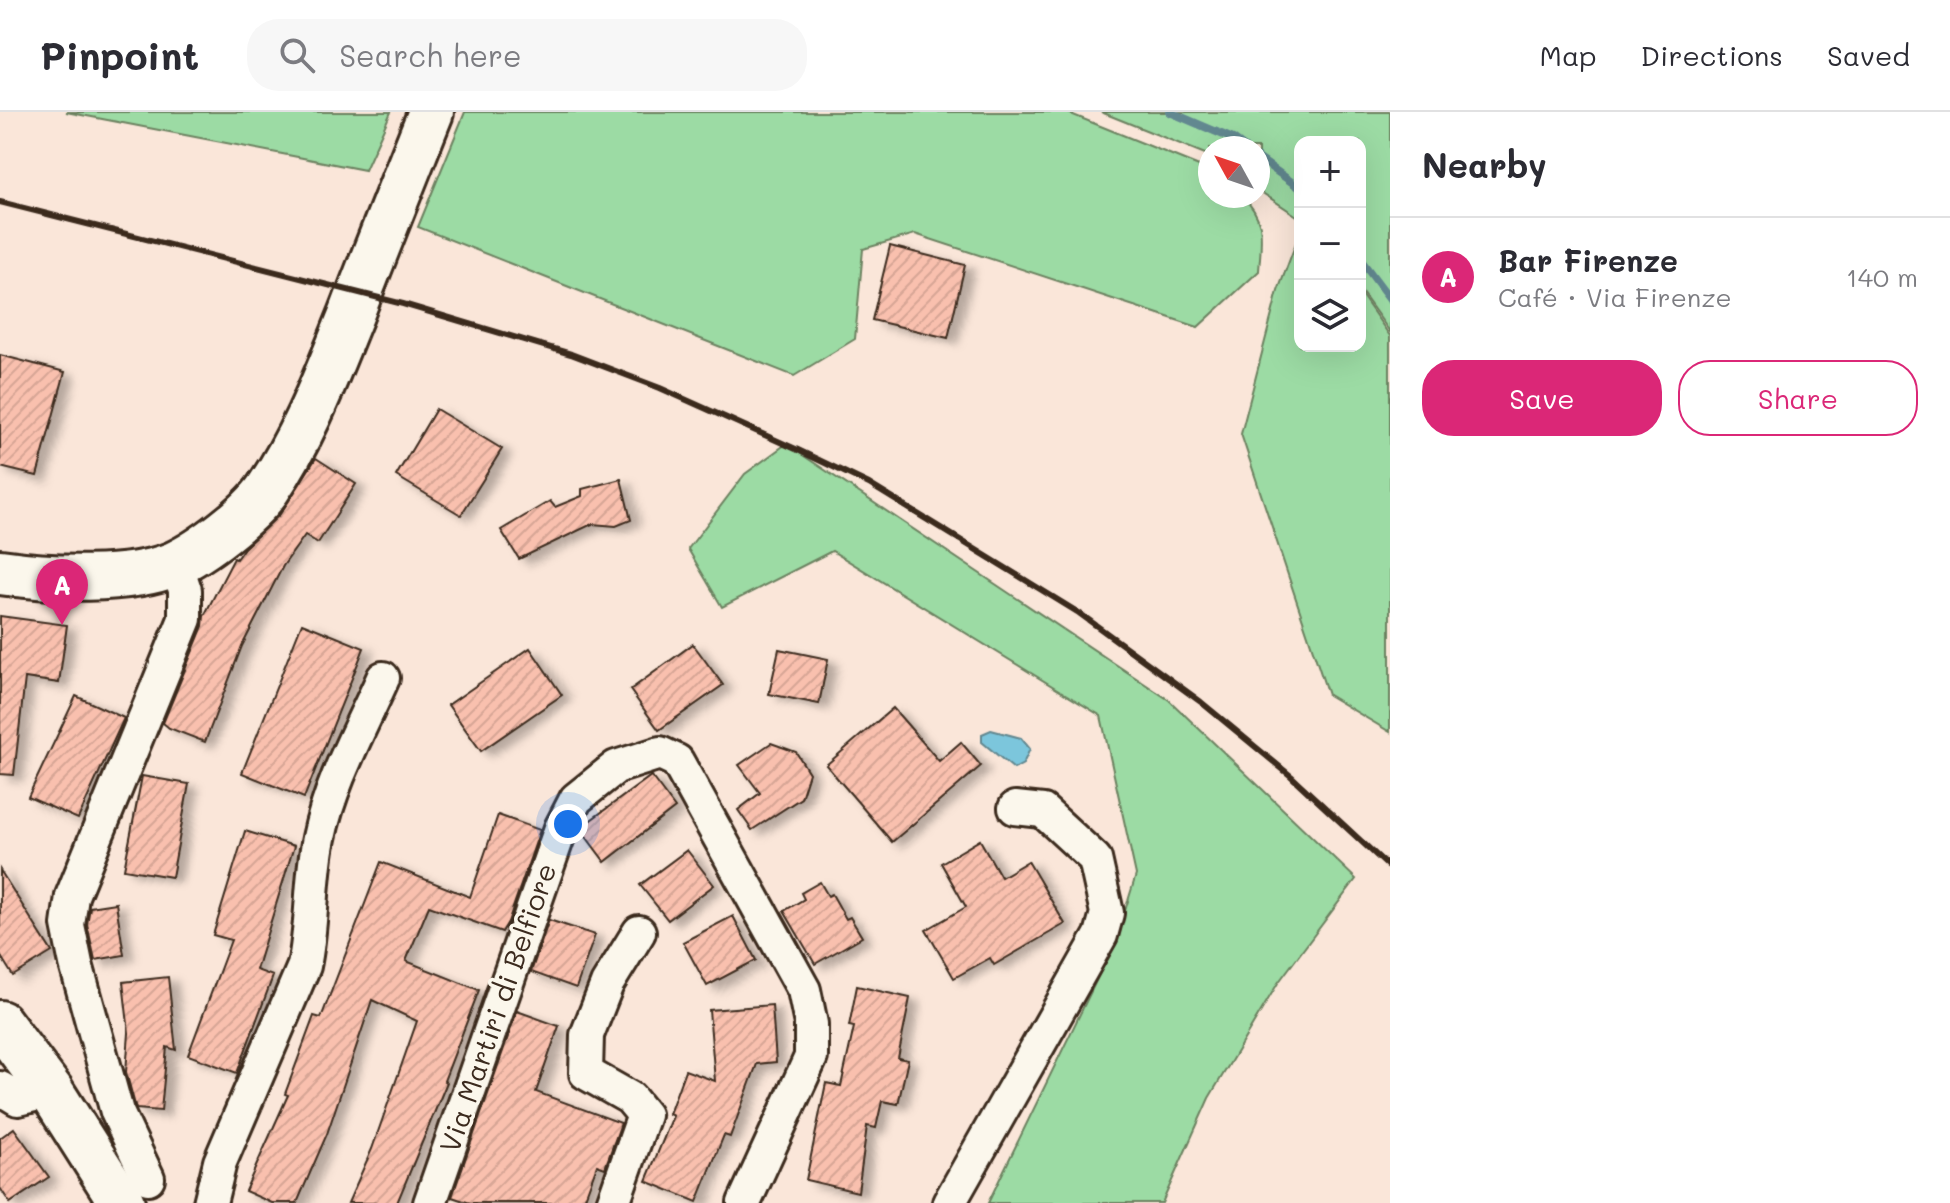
<!DOCTYPE html>
<meta charset="utf-8">
<style>
body{margin:0;font-family:Mali,sans-serif;background:#f7f7f7;color:#2b2b33}
.controls{position:absolute;right:24px;top:24px;display:grid;overflow:hidden;border-radius:16px;box-shadow:0 8px 32px #0002}
.controls button{width:72px;height:72px;display:grid;place-items:center;padding:0;border:0;border-bottom:2px solid #e1e1e2;background:#fff;color:#2b2b33;font:40px sans-serif}
.compass{position:absolute;left:1198px;top:24px;width:72px;height:72px;border-radius:50%;background:#fff;box-shadow:0 8px 32px #0002;rotate:310deg}
.you{position:absolute;left:568px;top:712px;width:28px;height:28px;margin:-20px;border:6px solid #fff;border-radius:50%;background:#1a73e8;box-shadow:0 0 0 12px #1a73e833}
.badge{display:grid;place-items:center;width:52px;height:52px;border-radius:50%;background:#db2777;color:#fff;font-size:26px;font-weight:700}
.pin{position:absolute;translate:-50% -66px;filter:drop-shadow(0 2px 4px #0008)}
.pin::after{content:'';position:absolute;top:42px;width:28px;height:24px;background:inherit;clip-path:polygon(0 0,100% 0,50% 100%)}
.list{margin:0;padding:0;list-style:none}
h2{display:flex;justify-content:space-between;align-items:center;height:104px;margin:0;padding:0 32px;font-size:34px}
h2 small{font-size:26px;font-weight:400;color:#7c7c81}
.list li{display:grid;grid-template-columns:52px 1fr auto;gap:24px;align-items:center;box-sizing:border-box;height:120px;padding:0 32px;border-top:2px solid #e1e1e2}
.list b{display:block;font-size:30px;white-space:nowrap}
.list p{margin:0;font-size:26px;white-space:nowrap;color:#7c7c81}
.list em{font-size:26px;font-style:normal;color:#7c7c81}
.actions{display:flex;gap:16px;padding:24px 32px}
.actions a{flex:1;padding:18px 0;border:2px solid #db2777;border-radius:32px;text-align:center;font-size:28px;color:#db2777}
.actions .main{background:#db2777;color:#fff}
.icon{flex:none;width:44px;height:44px;fill:none;stroke:currentColor;stroke-width:2;stroke-linecap:round;stroke-linejoin:round}
.map{position:relative;flex:none;width:1390px;height:1091px;overflow:hidden}
header{display:flex;align-items:center;gap:48px;box-sizing:border-box;height:112px;padding:0 40px;background:#fff;border-bottom:2px solid #e1e1e2}
header strong{font-size:38px}
nav{display:flex;gap:44px;margin-inline-start:auto;font-size:28px}
.search{width:560px;height:72px;background:#f7f7f7;display:flex;align-items:center;gap:20px;box-sizing:border-box;padding:0 28px;border-radius:32px;color:#7c7c81;font-size:30px}
main{display:flex}
aside{flex:1;background:#fff}
.map>svg:first-child{display:block}
.green{fill:#9cdba4;stroke:#6c8261;stroke-width:2}
.water{fill:#7cc6dc;stroke:#628890;stroke-width:2}
.lines{fill:none;stroke-linecap:round;stroke-linejoin:round}
.stream{stroke:#628890;stroke-width:8}
.building{fill:url(#building-hatch);stroke:#3b2a1e;stroke-width:2;filter:url(#shadow)}
.minor-casing{stroke:#3b2a1e;stroke-width:38}
.secondary-casing{stroke:#3b2a1e;stroke-width:50}
.minor{stroke:#fbf7ec;stroke-width:32}
.secondary{stroke:#fbf7ec;stroke-width:44}
.rail{stroke:#3b2a1e;stroke-width:6}
.labels{text-anchor:middle;stroke-width:7;stroke-linejoin:round;paint-order:stroke}
.street-label{font-size:28px;fill:#3b2a1e;stroke:#fbf7ec}
</style>
<header>
<strong>Pinpoint</strong>
<div class="search"><svg class="icon" aria-label="search" viewBox="0 0 24 24"><circle cx="10" cy="10" r="6"/><path d="M15 15l6 6"/></svg>Search here</div>
<nav><a>Map</a><a>Directions</a><a>Saved</a></nav>
</header>
<main>
<div class="map">
<svg width="1390" height="1091" viewBox="0 0 1390 1091">
<defs>
<pattern id="building-hatch" width="6" height="6" patternUnits="userSpaceOnUse" patternTransform="scale(2)"><rect width="6" height="6" fill="#f9c0ae"/><path d="M-1 1l2-2M0 6l6-6M5 7l2-2" fill="none" stroke="#d6a595"/></pattern>
<filter id="shadow"><feDropShadow dx="9" dy="5" stdDeviation="4" flood-color="#0004"/></filter>
</defs>
<rect width="100%" height="100%" fill="#fae6d9"/>
<filter id="ink" filterUnits="userSpaceOnUse"><feTurbulence type="fractalNoise" baseFrequency=".0125" numOctaves="2"/><feDisplacementMap in="SourceGraphic" scale="16" xChannelSelector="R" yChannelSelector="G"/><feConvolveMatrix kernelMatrix="1 2 1 2 8 2 1 2 1" color-interpolation-filters="sRGB"/></filter>
<g filter="url(#ink)">
<g class="green">
<path d="M66 0H391L365 58Z"/>
<path d="M465 0H1066L1199 54 1210 61V84H1242C1267 108 1261 127 1259 159L1198 215 915 122 863 137 855 227 794 264 418 115Z"/>
<path d="M1101 0H1390V220L1360 178V30H1300V106L1258 78V36H1210V44Z"/>
<path d="M1300 120V234H1360V181L1390 224V620L1328 583 1241 322 1278 179Z"/>
<path d="M786 332 1169 588 1356 767 1278 871 1209 986 1162 1091H988L1116 828 1136 763 1101 604 832 439 722 495 688 437 745 362Z"/>
</g>
<path class="water" d="M991 618 1021 626 1030 637 1023 652 1014 657 982 630V622Z"/>
<g class="lines">
<g class="stream">
<path d="M1170 0 1233 27 1245 36"/>
<path d="M1258 46 1300 76"/>
<path d="M1360 147 1390 187"/>
</g>
</g>
<g class="building">
<path d="M890 134 965 153 948 226 872 208Z"/>
<path d="M0 243 65 260 37 364 0 355Z"/>
<path d="M436 297 502 337 461 403 396 364Z"/>
<path d="M316 346 356 372 318 431 305 423 283 454 242 534 205 630 169 616 163 611 203 514 204 504 234 446 236 447 244 436 280 402Z"/>
<path d="M621 367 631 408 616 414 592 412 519 447 501 418 550 389 555 395 582 384V377Z"/>
<path d="M0 504 67 513 59 571 25 566 14 663 0 662Z"/>
<path d="M302 511 364 536 304 686 242 661Z"/>
<path d="M693 532 723 573 659 618 630 578Z"/>
<path d="M530 536 562 583 481 639 448 593Z"/>
<path d="M779 537 828 547 819 592 769 582Z"/>
<path d="M76 584 124 606 78 707 28 685Z"/>
<path d="M893 596 939 649 961 630 981 654 892 730 826 653Z"/>
<path d="M771 631 796 640 809 661 801 686 752 718 738 698 760 681 739 653Z"/>
<path d="M142 664 189 672 172 765 124 757Z"/>
<path d="M651 664 675 696 605 750 581 718 584 713Z"/>
<path d="M498 703 540 718 508 810 502 820 429 794 406 849 479 878 444 969 447 970 397 1091H348L372 1037 417 909 372 888 327 1022 297 1091H272L245 1079 288 983 285 982 314 904 321 906 381 750 470 785Z"/>
<path d="M245 719 294 734 256 858 273 864 237 961 188 943 231 828 213 823Z"/>
<path d="M980 728 1001 765 1028 749 1065 812 994 853 990 846 954 866 926 818 966 795 941 751Z"/>
<path d="M687 738 714 773 668 808 640 773Z"/>
<path d="M0 758 52 840 13 864 0 843Z"/>
<path d="M820 770 828 784 832 782 846 807 850 805 862 825 815 852 784 799 804 787 801 781Z"/>
<path d="M116 791 124 843 95 848 87 812 90 795Z"/>
<path d="M733 804 756 848 707 874 683 830Z"/>
<path d="M549 808 595 823 576 876 531 860Z"/>
<path d="M168 865 176 938 167 935 161 999 136 997 126 960 129 921 123 870Z"/>
<path d="M857 874 910 886 898 946 908 948 898 992 882 989 876 1016 867 1014 858 1080 806 1068 826 971 841 974 854 915 849 914Z"/>
<path d="M772 893 776 950 757 952 730 1025 724 1023 697 1090 646 1069 673 1004 669 1002 685 958 715 969 709 898Z"/>
<path d="M517 899 559 914 536 980 621 1011 605 1056 597 1053 583 1091H470L452 1085Z"/>
<path d="M14 1016 49 1065 10 1091 0 1076V1026Z"/>
</g>
<g class="lines">
<g class="minor-casing">
<g id="minor">
<path d="M0 976 18 987 51 979"/>
<path d="M148 1066 117 1000 76 852 68 813 72 784 185 507V478L176 451"/>
<path d="M210 1091 220 1050 304 854C313 812 310 768 319 726 330 671 360 618 383 566"/>
<path d="M430 1091 561 716 576 687 616 655 660 641 677 649 804 878 811 912V945L744 1091"/>
<path d="M613 1091 644 1003 630 986 586 961 587 923 607 872 639 820"/>
<path d="M949 1091 1101 823 1107 801 1095 747 1043 699 1015 696"/>
</g>
</g>
<g class="secondary-casing">
<g id="secondary">
<path d="M0 460C49 467 128 471 174 452 201 440 251 402 268 377 304 324 327 262 351 203 377 135 404 68 431 0"/>
<path d="M0 911 51 979 122 1091"/>
</g>
</g>
<use href="#minor" class="minor"/>
<use href="#secondary" class="secondary"/>
<path class="rail" d="M0 90 403 192 571 242 660 276 798 338 869 372 1079 501 1201 590 1291 664 1390 756"/>
</g>
</g>
<g class="labels">
<g class="street-label">
<text transform="translate(498 896) rotate(-71)" y="10">Via Martiri di Belfiore</text>
</g>
</g>
</svg>
<div class="controls">
<button>+</button>
<button>−</button>
<button><svg class="icon" aria-label="layers" viewBox="0 0 24 24"><path d="M12 4l9 5-9 5-9-5zM3 14l9 5 9-5"/></svg></button>
</div>
<svg class="compass" viewBox="-18 -18 36 36"><path d="M0-13l5 13h-10z" fill="#e53935"/><path d="M0 13l5-13h-10z" fill="#7c7c81"/></svg>
<div class="you"></div>
<div class="pin badge" style="left:62px;top:513px">A</div>
</div>
<aside>
<h2>Nearby<small></small></h2>
<ul class="list">
<li><span class="badge">A</span><div><b>Bar Firenze</b><p>Café · Via Firenze</p></div><em>140 m</em></li>
</ul>
<div class="actions"><a class="main">Save</a><a>Share</a></div>
</aside>
</main>
